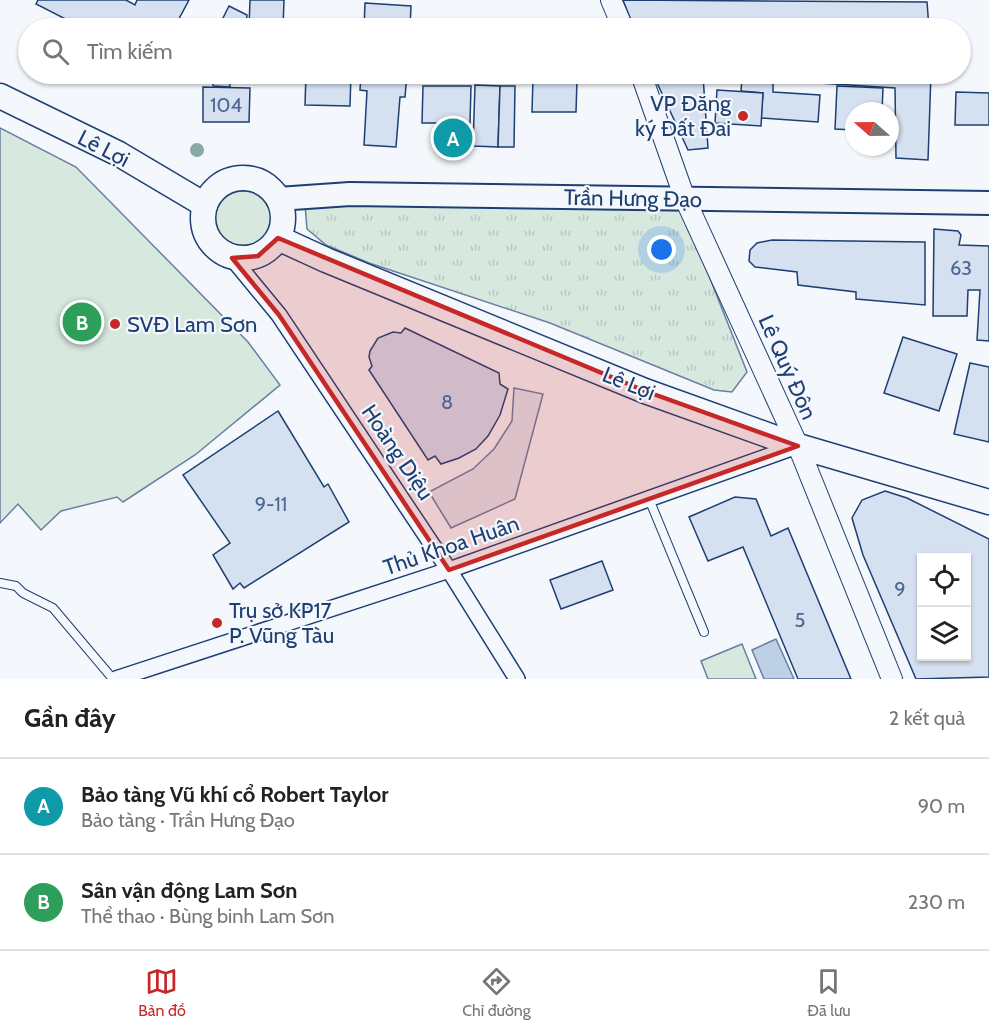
<!DOCTYPE html>
<html lang="vi">
<meta charset="utf-8">
<style>
body{margin:0;font-family:Cabin,sans-serif;background:#f2f2f2;color:#222}
.controls{position:absolute;right:18px;bottom:18px;display:grid;overflow:hidden;border-radius:0px;box-shadow:0 2px 4px #0004}
.controls button{width:54px;height:54px;display:grid;place-items:center;padding:0;border:0;border-bottom:2px solid #e0e0e0;background:#fff;color:#222;font:30px sans-serif}
.compass{position:absolute;left:845px;top:102px;width:54px;height:54px;border-radius:50%;background:#fff;box-shadow:0 2px 4px #0004;rotate:290deg}
.you{position:absolute;left:662px;top:250px;width:21px;height:21px;margin:-15px;border:4px solid #fff;border-radius:50%;background:#1a73e8;box-shadow:0 0 0 9px #1a73e833}
.badge{display:grid;place-items:center;width:39px;height:39px;border-radius:50%;background:#c62828;color:#fff;font-size:20px;font-weight:700}
.pin{position:absolute;translate:-50% -50%;border:3px solid #fff;box-shadow:0 2px 6px #0006}
.list{margin:0;padding:0;list-style:none}
h2{display:flex;justify-content:space-between;align-items:center;height:78px;margin:0;padding:0 24px;font-size:26px}
h2 small{font-size:20px;font-weight:400;color:#767676}
.list li{display:grid;grid-template-columns:39px 1fr auto;gap:18px;align-items:center;box-sizing:border-box;height:96px;padding:0 24px;border-top:2px solid #e0e0e0}
.list b{display:block;font-size:22px;white-space:nowrap}
.list p{margin:0;font-size:20px;white-space:nowrap;color:#767676}
.list em{font-size:20px;font-style:normal;color:#767676}
.icon{flex:none;width:33px;height:33px;fill:none;stroke:currentColor;stroke-width:2;stroke-linecap:round;stroke-linejoin:round}
.map{position:relative;flex:none;width:989px;height:679px;overflow:hidden}
.search{position:absolute;background:#fff;box-shadow:0 2px 4px #0004;left:18px;right:18px;top:18px;height:66px;display:flex;align-items:center;gap:15px;box-sizing:border-box;padding:0 21px;border-radius:33px;color:#767676;font-size:22px}
.sheet{height:270px;background:#fff}
nav{display:flex;justify-content:space-around;align-items:center;box-sizing:border-box;height:84px;border-top:2px solid #e0e0e0;background:#fff;font-size:16px;color:#767676}
nav a{display:grid;justify-items:center;gap:3px}
nav .on{color:#c62828}
.map>svg:first-child{display:block}
.grass{fill:#d7e8df;stroke:#687fa3;stroke-width:1.5}
.park{fill:url(#park-tufts);stroke:#687fa3;stroke-width:1.5}
.parking{fill:#e3e8f0;stroke:#687fa3;stroke-width:1.5}
.water{fill:#bed0e5;stroke:#687fa3;stroke-width:1.5}
.building{fill:#d5e0f0;stroke:#1d3f73;stroke-width:1.5;fill-rule:evenodd}
.lines{fill:none;stroke-linecap:round;stroke-linejoin:round}
.service-casing{stroke:#1d3f73;stroke-width:10}
.minor-casing{stroke:#1d3f73;stroke-width:18}
.tertiary-casing{stroke:#1d3f73;stroke-width:22}
.secondary-casing{stroke:#1d3f73;stroke-width:26}
.primary-casing{stroke:#1d3f73;stroke-width:27}
.service{stroke:#f4f7fb;stroke-width:8}
.minor{stroke:#f4f7fb;stroke-width:15}
.tertiary{stroke:#f4f7fb;stroke-width:20}
.secondary{stroke:#f4f7fb;stroke-width:22}
.primary{stroke:#f4f7fb;stroke-width:24}
.tree{fill:#86aba6}
.marked{fill:#c62828;fill-opacity:0.2;stroke:#c62828;stroke-width:4.5;stroke-linejoin:round}
.poi-dot{fill:#c62828;stroke:#f4f7fb;stroke-width:2}
.labels{text-anchor:middle;stroke-width:4.5;stroke-linejoin:round;paint-order:stroke}
.number-label{font-size:20px;fill:#4b6792}
.poi-label{font-size:22px;fill:#1d3f73;stroke:#f4f7fb;text-anchor:start}
.street-label{font-size:22px;fill:#1d3f73;stroke:#f4f7fb}
</style>
<div class="map">
<svg width="989" height="679" viewBox="0 0 989 679">
<defs>
<pattern id="park-tufts" width="24" height="20" patternUnits="userSpaceOnUse" patternTransform="scale(1.5)"><rect width="24" height="20" fill="#d7e8df"/><path d="M3 7l-1-3M5 7V3M7 7l1-3M15 17l-1-3M17 17v-4M19 17l1-3" fill="none" stroke="#b8c8c3"/></pattern>
</defs>
<rect width="100%" height="100%" fill="#f4f7fb"/>
<g class="grass">
<path d="M0 128 76 167 248 342 280 385 195 455 123 502 117 497 61 511 41 530 18 504 0 523Z"/>
<circle cx="243" cy="219" r="28"/>
<path d="M742 644 756 679H708L701 661Z"/>
</g>
<path class="park" d="M661 201 683 210 747 372 732 392 714 390 550 323 369 263 326 245 307 229 305 205Z"/>
<path class="parking" d="M514 388 543 394 515 499 451 528 429 492 473 469 494 449 512 421Z"/>
<path class="water" d="M776 639 794 679H764L752 650Z"/>
<g class="building">
<path d="M38 0H126L135 5 137 0H189L174 28H83L36 4Z"/>
<path d="M250 0H284L283 28H249Z"/>
<path d="M623 0 927 2 929 28H634Z"/>
<path d="M365 3 411 6 410 28H364Z"/>
<path d="M229 6 247 15 246 28H218Z"/>
<path d="M411 24 514 28H411Z"/>
<path d="M213 74H245V78H230V87L213 86Z"/>
<path d="M306 74H351L350 106 305 105Z"/>
<path d="M361 74H407L405 97H400L396 147 364 145 367 91 360 90Z"/>
<path d="M485 74H512V79L485 78Z"/>
<path d="M653 74 703 76 708 148 688 150Z"/>
<path d="M681 74H931L928 160 896 158 895 88Z"/>
<path d="M742 78 773 80V92L820 95 818 122 761 118 763 93 741 91Z"/>
<path d="M533 79 577 80 576 112H532Z"/>
<path d="M475 85 500 86 498 147 473 146Z"/>
<path d="M423 86H471L470 123H422Z"/>
<path d="M500 86H515L514 147H498Z"/>
<path d="M837 86 883 88 882 111H854V130L835 129Z"/>
<path d="M203 87 250 88 249 122H203Z"/>
<path d="M717 90 763 93 761 126 715 123Z"/>
<path d="M956 92 989 93V125H955Z"/>
<path d="M934 229 958 231 961 235 959 245 989 246V341L977 340 980 290H968L967 316H933Z"/>
<path d="M772 240 925 242V305L856 299V292L798 285 797 272 755 267 749 261 750 250 757 243Z"/>
<path d="M405 328 499 373 500 384 508 389 500 415 488 436 476 449 459 458 441 464 435 456 428 460 369 370 372 366 369 357 370 351 378 338 393 332 401 333Z"/>
<path d="M903 337 957 354 939 411 884 393Z"/>
<path d="M970 363 989 367V442L954 434Z"/>
<path d="M278 411 324 487 328 484 349 522 244 588 240 583 233 589 213 555 230 543 183 475Z"/>
<path d="M885 491 907 498 989 539V677L916 679 863 555 852 518 862 500ZM922 558H966V656H922Z"/>
<path d="M735 497 756 499 771 536 788 528 851 679H798L743 547 708 561 689 517Z"/>
<path d="M602 561 613 590 561 609 550 580Z"/>
</g>
<g class="lines">
<g class="service-casing">
<g id="service">
<path d="M649 499 704 632"/>
<path d="M0 583 16 586 23 593 53 608 113 679"/>
</g>
</g>
<g class="minor-casing">
<g id="minor">
<path d="M232 258 279 315 449 570 517 679"/>
<path d="M116 679 449 570 797 446"/>
</g>
</g>
<g class="tertiary-casing">
<g id="tertiary">
<path d="M611 0 623 28"/>
<path d="M641 74 685 199 798 446 892 679"/>
</g>
</g>
<g class="secondary-casing">
<path id="secondary" d="M278 199 350 194 989 203"/>
</g>
<g class="primary-casing">
<g id="primary">
<path d="M0 96 119 154 205 205"/>
<circle cx="243" cy="218" r="40"/>
<path d="M278 238 326 260 645 391 798 446 989 502"/>
</g>
</g>
<use href="#service" class="service"/>
<use href="#minor" class="minor"/>
<use href="#tertiary" class="tertiary"/>
<use href="#secondary" class="secondary"/>
<use href="#primary" class="primary"/>
</g>
<circle class="tree" cx="197" cy="150" r="7"/>
<path class="marked" d="M278 238 645 391 798 446 449 570 279 315 232 258 258 256Z"/>
<g class="poi-dot">
<circle cx="743" cy="116" r="6"/>
<circle cx="115" cy="324" r="6"/>
<circle cx="217" cy="623" r="6"/>
</g>
<g class="labels">
<g class="number-label">
<text x="226" y="112">104</text>
<text x="961" y="275">63</text>
<text x="447" y="409">8</text>
<text x="271" y="511">9-11</text>
<text x="900" y="596">9</text>
<text x="800" y="627">5</text>
</g>
<g class="poi-label">
<text x="731" y="111" text-anchor="end">VP Đăng<tspan x="731" dy="25">ký Đất Đai</tspan></text>
<text x="127" y="332">SVĐ Lam Sơn</text>
<text x="229" y="618">Trụ sở KP17<tspan x="229" dy="25">P. Vũng Tàu</tspan></text>
</g>
<g class="street-label">
<text transform="translate(104 148) rotate(27)" y="8">Lê Lợi</text>
<text transform="translate(633 198) rotate(1)" y="8">Trần Hưng Đạo</text>
<text transform="translate(788 367) rotate(66)" y="8">Lê Quý Đôn</text>
<text transform="translate(629 383) rotate(22)" y="8">Lê Lợi</text>
<text transform="translate(398 452) rotate(56)" y="8">Hoàng Diệu</text>
<text transform="translate(451 545) rotate(-19)" y="8">Thủ Khoa Huân</text>
</g>
</g>
</svg>
<div class="controls">
<button><svg class="icon" aria-label="locate" viewBox="0 0 24 24"><circle cx="12" cy="12" r="6"/><path d="M12 2v4M12 18v4M2 12h4M18 12h4"/></svg></button>
<button><svg class="icon" aria-label="layers" viewBox="0 0 24 24"><path d="M12 4l9 5-9 5-9-5zM3 14l9 5 9-5"/></svg></button>
</div>
<svg class="compass" viewBox="-18 -18 36 36"><path d="M0-13l5 13h-10z" fill="#e53935"/><path d="M0 13l5-13h-10z" fill="#767676"/></svg>
<div class="you"></div>
<div class="pin badge" style="left:453px;top:138px;background:#0f9aa8">A</div>
<div class="pin badge" style="left:82px;top:322px;background:#2e9e5b">B</div>
<div class="search"><svg class="icon" aria-label="search" viewBox="0 0 24 24"><circle cx="10" cy="10" r="6"/><path d="M15 15l6 6"/></svg>Tìm kiếm</div>
</div>
<section class="sheet">
<h2>Gần đây<small>2 kết quả</small></h2>
<ul class="list">
<li><span class="badge" style="background:#0f9aa8">A</span><div><b>Bảo tàng Vũ khí cổ Robert Taylor</b><p>Bảo tàng · Trần Hưng Đạo</p></div><em>90 m</em></li>
<li><span class="badge" style="background:#2e9e5b">B</span><div><b>Sân vận động Lam Sơn</b><p>Thể thao · Bùng binh Lam Sơn</p></div><em>230 m</em></li>
</ul>
</section>
<nav>
<a class="on"><svg class="icon" aria-label="map" viewBox="0 0 24 24"><path d="M3 6l6-2 6 2 6-2v14l-6 2-6-2-6 2zM9 4v14M15 6v14"/></svg>Bản đồ</a>
<a><svg class="icon" aria-label="directions" viewBox="0 0 24 24"><path d="M12 3l9 9-9 9-9-9zM9 14v-3h6M13 9l2 2-2 2"/></svg>Chỉ đường</a>
<a><svg class="icon" aria-label="saved" viewBox="0 0 24 24"><path d="M7 4h10v16l-5-4-5 4z"/></svg>Đã lưu</a>
</nav>
